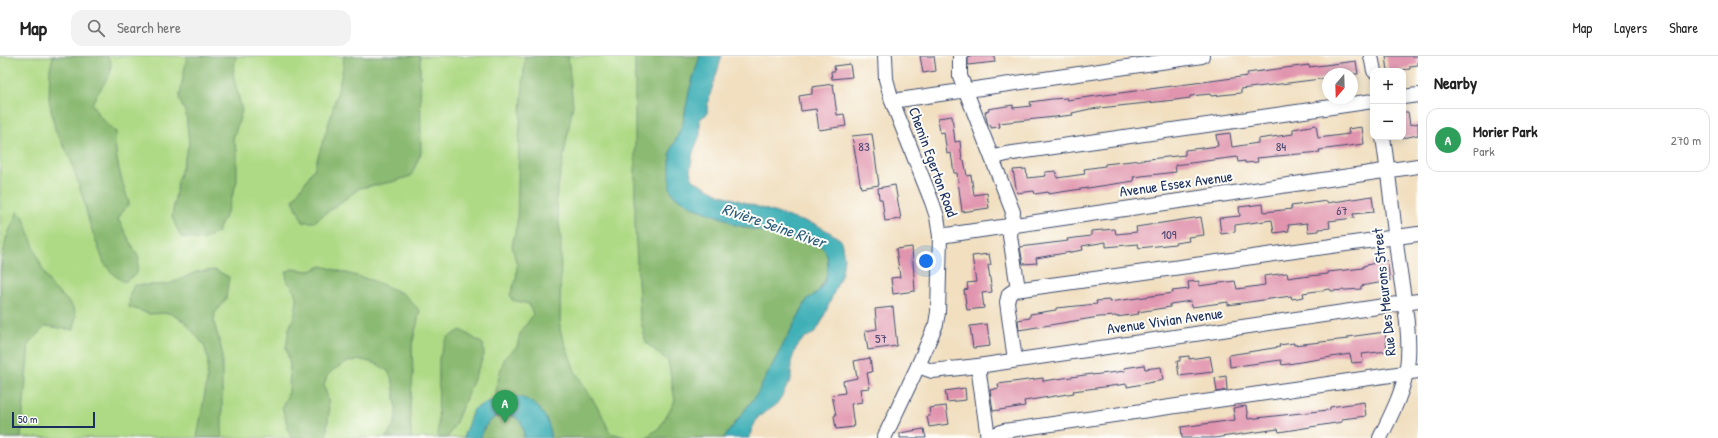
<!DOCTYPE html>
<meta charset="utf-8">
<style>
body{margin:0;font-family:"Patrick Hand",sans-serif;background:#f2f2f2;color:#222}
.controls{position:absolute;right:12px;top:12px;display:grid;overflow:hidden;border-radius:8px;box-shadow:0 2px 10px #0003}
.controls button{width:36px;height:36px;display:grid;place-items:center;padding:0;border:0;border-bottom:1px solid #e0e0e0;background:#fff;color:#222;font:20px sans-serif}
.compass{position:absolute;left:1322px;top:12px;width:36px;height:36px;border-radius:50%;background:#fff;box-shadow:0 2px 10px #0003;rotate:199deg}
.scale{position:absolute;left:12px;bottom:10px;width:83px;box-sizing:border-box;padding-left:4px;border:2px solid #1b2f5e;border-top:0;font-size:11px;line-height:14px;white-space:nowrap;color:#1b2f5e;-webkit-text-stroke:3px #fdfcf7;paint-order:stroke}
.you{position:absolute;left:926px;top:205px;width:14px;height:14px;margin:-10px;border:3px solid #fff;border-radius:50%;background:#1a73e8;box-shadow:0 0 0 6px #1a73e833}
.badge{display:grid;place-items:center;width:26px;height:26px;border-radius:50%;background:#2563eb;color:#fff;font-size:13px;font-weight:700}
.pin{position:absolute;translate:-50% -33px;filter:drop-shadow(0 1px 2px #0008)}
.pin::after{content:'';position:absolute;top:21px;width:14px;height:12px;background:inherit;clip-path:polygon(0 0,100% 0,50% 100%)}
.list{margin:0;padding:0;list-style:none}
h2{display:flex;justify-content:space-between;align-items:center;height:52px;margin:0;padding:0 16px;font-size:17px}
h2 small{font-size:13px;font-weight:400;color:#767676}
.list li{display:grid;grid-template-columns:26px 1fr auto;gap:12px;align-items:center;box-sizing:border-box;height:64px;margin:0 8px 8px;padding:0 8px;border:1px solid #e0e0e0;border-radius:12px}
.list b{display:block;font-size:15px;white-space:nowrap}
.list p{margin:0;font-size:13px;white-space:nowrap;color:#767676}
.list em{font-size:13px;font-style:normal;color:#767676}
.icon{flex:none;width:22px;height:22px;fill:none;stroke:currentColor;stroke-width:2;stroke-linecap:round;stroke-linejoin:round}
.map{position:relative;flex:none;width:1418px;height:382px;overflow:hidden}
header{display:flex;align-items:center;gap:24px;box-sizing:border-box;height:56px;padding:0 20px;background:#fff;border-bottom:1px solid #e0e0e0}
header strong{font-size:19px}
nav{display:flex;gap:22px;margin-inline-start:auto;font-size:14px}
.search{width:280px;height:36px;background:#f2f2f2;display:flex;align-items:center;gap:10px;box-sizing:border-box;padding:0 14px;border-radius:12px;color:#767676;font-size:15px}
main{display:flex}
aside{flex:1;background:#fff}
.map>svg:first-child{display:block}
.green{fill:#afda85;stroke:#658472}
.forest{fill:#8bba72;stroke:#537468}
.water{fill:#3fb0b7;stroke:#2d708a}
.building{fill:#e194ae}
.lines{fill:none;stroke-linecap:round;stroke-linejoin:round}
.minor-casing{stroke:#3b496d;stroke-width:16}
.minor{stroke:#fff;stroke-width:14}
.labels{text-anchor:middle;stroke-width:4;stroke-linejoin:round;paint-order:stroke}
.number-label{font-size:13px;fill:#4c4872}
.street-label{font-size:15px;fill:#1b2f5e;stroke:#fdfcf7}
.water-label{font-size:16px;font-style:italic;fill:#285c7d;stroke:#fdfcf7}
</style>
<header>
<strong>Map</strong>
<div class="search"><svg class="icon" aria-label="search" viewBox="0 0 24 24"><circle cx="10" cy="10" r="6"/><path d="M15 15l6 6"/></svg>Search here</div>
<nav><a>Map</a><a>Layers</a><a>Share</a></nav>
</header>
<main>
<div class="map">
<svg width="1418" height="382" viewBox="0 0 1418 382">
<rect width="100%" height="100%" fill="#fdfcf7"/>
<filter id="ink" filterUnits="userSpaceOnUse"><feTurbulence type="fractalNoise" baseFrequency=".025" numOctaves="2"/><feDisplacementMap in="SourceGraphic" scale="8" xChannelSelector="R" yChannelSelector="G"/><feConvolveMatrix kernelMatrix="1 2 1 2 8 2 1 2 1" color-interpolation-filters="sRGB"/></filter>
<filter id="wash" filterUnits="userSpaceOnUse"><feTurbulence type="fractalNoise" baseFrequency=".012" numOctaves="4" result="noise"/><feDisplacementMap in="SourceGraphic" scale="16" xChannelSelector="R" yChannelSelector="G"/><feGaussianBlur stdDeviation="0.9" result="paint"/><feColorMatrix in="noise" values="0 0 0 0 0 0 0 0 0 0 0 0 0 0 0 0 0 1.4 0 .05"/><feComposite in="paint" operator="in"/></filter>
<g filter="url(#wash)">
<rect width="100%" height="100%" fill="#f1dfc0"/>
<path class="green" d="M0 0H700L683 67 724 382H550V378L504 341 473 354 463 382H0Z"/>
<g class="forest">
<path d="M53 0H107L111 6 110 18 92 47 99 60 116 76C113 99 122 125 129 147L118 163 139 202 137 217 124 226 114 219 104 207 89 166 83 142 70 102 55 73 49 43 50 13Z"/>
<path d="M187 0H236L233 19 242 55 233 83 237 94V125L228 154 217 177 202 184 181 181 172 161 178 124 189 88 186 58 179 43Z"/>
<path d="M344 0H420L421 97 411 120 392 126 360 132 314 166H303L293 144 314 113 331 60 342 18Z"/>
<path d="M525 0H568L573 49 556 142 561 183 560 274 575 315 601 357 610 377 630 382H550V378L497 343 496 335 500 316 505 301 517 291 520 277 533 259 529 248 512 244 510 239 516 224 517 210 512 190 517 167 519 84Z"/>
<path d="M635 0H700L690 32 683 67 670 97 693 151 728 164 732 168 821 190C837 205 825 228 813 241L808 242 757 338 724 382H645L659 372 675 345 668 305 646 287 640 261 635 171Z"/>
<path d="M18 155 23 160C30 178 41 217 53 231 60 239 71 245 75 256 77 261 74 269 74 274L46 270 29 287 21 382H0V218L6 182Z"/>
<path d="M322 210 374 225 404 238 420 255 412 289 413 318 410 349 411 382H386L395 367 396 351 393 326 388 315 377 308 362 304 349 305 333 314 327 320 324 330 328 343 329 356 326 382H291L282 351 289 336 290 309 286 292 289 273 295 258 297 243 293 232 287 225 286 216 292 213 310 215Z"/>
<path d="M215 214 229 221 226 243 215 257 214 266 222 295V382H197L207 325 208 303 204 289 184 265 169 257 150 258 129 251 130 238 134 229H153L169 228 196 216Z"/>
<path d="M461 274 483 288 484 299 456 366 447 382H438L439 302 447 282Z"/>
<path d="M503 359C520 360 524 365 524 382H481C483 369 491 362 503 359Z"/>
</g>
<g class="water">
<path d="M700 0H722L708 45 707 58 700 63V79L693 96 690 115 693 124 719 138 801 165C816 167 829 175 841 184L844 202 842 217 822 265 815 277 804 282 796 292 791 306V323L782 340 775 350 758 361 752 373 749 382H724L757 338 808 242C826 238 835 203 821 190L732 168 728 164 693 151 673 139 670 132V97L683 67 690 32Z"/>
<path d="M514 340C519 341 525 342 529 345 541 351 552 368 550 382H524C525 347 485 354 481 382H463L473 354C484 346 500 341 514 340Z"/>
</g>
<g id="blocks">
<g class="building">
<path d="M920 0H934L936 15 923 17Z"/>
<path d="M968 0H994L995 6 968 9Z"/>
<path d="M1386 0H1418V9L1410 10V13L1388 15Z"/>
<path d="M1356 5 1358 18H1328V22L1241 33V37L1211 40 1210 38 1190 40V42L1175 44 1090 53 1072 57 1073 59 999 67 1000 71 991 72V69H988L987 65 985 56 989 55 988 53 1013 49V52L1031 50 1030 46 1052 43 1067 42V44L1248 20 1247 17 1269 14 1309 9V11Z"/>
<path d="M850 8 852 21 832 23 831 15H835L834 10Z"/>
<path d="M833 28 837 59 844 58 846 70 819 74 816 53 801 55 799 40 812 38V31Z"/>
<path d="M1403 56H1408L1410 69 1418 67V79L1403 82Z"/>
<path d="M952 60 955 86 960 85 962 104H964L967 120 971 119 974 139 987 137 989 152 962 156 957 117H954L951 97 947 98 944 76 940 77 938 62Z"/>
<path d="M1316 69 1318 82 1349 78 1348 73 1362 71 1364 88 1319 94 1320 96 1257 102 1258 106 1245 107V105L1238 106 1237 101 1175 109 1176 116 1133 121 1134 125 1048 138V136L1035 138 1034 135 1017 137 1013 114 1026 113 1027 122 1046 120 1045 116 1056 115 1057 122 1085 118 1084 113 1105 110V108L1185 99V94L1218 90 1216 79 1230 77 1232 91 1258 87V83L1293 78V73Z"/>
<path d="M872 78 879 129 861 132 852 80Z"/>
<path d="M895 129 901 163 885 165 882 143H879L878 132Z"/>
<path d="M1372 140 1374 156 1353 158 1354 162 1329 165 1330 172 1319 173V175L1308 176 1307 167 1288 169 1289 175 1274 177 1272 164 1235 169V176L1221 178 1219 162 1240 160 1239 151 1263 148 1264 156 1292 153 1291 150 1305 148 1327 145V147Z"/>
<path d="M1201 161 1204 179 1188 181 1189 185 1175 187V188L1139 192 1138 188 1106 191V186L1082 190 1083 194 1036 202 1037 207 1023 208 1020 191 1068 185 1067 183 1091 180V175L1115 173 1116 178 1137 176 1136 171Z"/>
<path d="M912 191 915 235 893 238 891 222 900 221 896 193Z"/>
<path d="M989 198 991 209H988L992 236 982 237 984 252 967 254 964 234 968 233 967 227 976 226 972 200Z"/>
<path d="M1387 204 1390 225 1361 230V233L1331 235 1330 233 1303 237 1304 241 1292 243 1291 240 1228 249V246L1192 251 1191 245 1170 248V251L1138 256 1139 258 1116 261V260L1099 261 1019 274 1018 264 1030 262V258L1056 254V252L1097 248 1096 245 1109 244V246L1173 237 1172 235 1189 233 1188 226 1199 225V230L1235 225 1237 233 1265 229 1264 220 1287 217 1288 222 1301 220V221L1328 218V216L1363 212V210Z"/>
<path d="M893 251 897 290 868 294 865 275 877 273 875 253Z"/>
<path d="M987 268 990 290 973 292 970 270Z"/>
<path d="M1385 276 1387 295 1362 298 1363 306 1352 307 1350 298 1282 309 1281 304 1230 311 1229 299 1280 291 1279 289 1294 287V289L1348 283V281Z"/>
<path d="M1189 300V303L1210 300 1213 316 1179 320 1177 305H1180V301Z"/>
<path d="M870 302 872 316 867 317 870 332 860 333 862 346 851 348 854 371 836 373 834 360 836 359 832 339 845 337 843 325 857 322 854 305Z"/>
<path d="M1144 309 1145 313 1161 311 1163 324 1127 331V328L1073 335 1074 337 1024 345 1025 350 993 355 990 334 999 332 998 328 1043 322V325L1092 318V319L1125 315 1124 312Z"/>
<path d="M1226 320 1227 334 1217 336 1215 322Z"/>
<path d="M965 332 966 344 947 346 945 335Z"/>
<path d="M1364 346 1366 360 1342 363V366L1279 376 1278 373 1214 382H1182L1181 371 1235 364 1233 352 1246 350 1248 363 1328 354 1330 353V351Z"/>
<path d="M946 350 949 368 929 371 927 360H930L929 352Z"/>
<path d="M924 373 926 382H900V377Z"/>
</g>
</g>
</g>
<g filter="url(#ink)">
<use href="#blocks" fill-opacity="0" stroke="#3b496d" stroke-width="1"/>
<g class="lines">
<g class="minor-casing">
<g id="minor">
<path d="M960 0V20L1013 156 1010 180 1018 233"/>
<path d="M1371 0 1374 15"/>
<path d="M1403 41 1418 39"/>
<path d="M892 45 1202 0"/>
<path d="M992 102 1006 98 1373 45"/>
<path d="M940 180 1418 110"/>
<path d="M1015 304 1007 246 1009 238 1015 234 1418 178"/>
<path d="M918 310 932 315 978 310 1418 245"/>
<path d="M978 310 988 382"/>
<path d="M884 382 918 310 936 268 938 256 940 180 937 161 932 146 892 45 886 23 885 0"/>
<path d="M987 382 1004 375 1418 315"/>
<path d="M1380 382C1391 359 1403 337 1407 311 1412 281 1402 233 1398 202 1393 162 1389 121 1383 81"/>
</g>
</g>
<use href="#minor" class="minor"/>
</g>
</g>
<g class="labels">
<g class="number-label">
<text x="864" y="95">83</text>
<text x="1281" y="95">84</text>
<text x="1342" y="159">67</text>
<text x="1169" y="183">109</text>
<text x="881" y="287">57</text>
</g>
<g class="street-label">
<text transform="translate(933 106) rotate(70)" y="5">Chemin Egerton Road</text>
<text transform="translate(1176 128) rotate(-8)" y="5">Avenue Essex Avenue</text>
<text transform="translate(1384 236) rotate(-96)" y="5">Rue Des Meurons Street</text>
<text transform="translate(1165 265) rotate(-8)" y="5">Avenue Vivian Avenue</text>
</g>
<g class="water-label">
<text transform="translate(774 169) rotate(19)" y="6">Rivière Seine River</text>
</g>
</g>
</svg>
<div class="controls">
<button>+</button>
<button>−</button>
</div>
<svg class="compass" viewBox="-18 -18 36 36"><path d="M0-13l5 13h-10z" fill="#e53935"/><path d="M0 13l5-13h-10z" fill="#767676"/></svg>
<div class="scale">50 m</div>
<div class="you"></div>
<div class="pin badge" style="left:505px;top:367px;background:#2e9e5b">A</div>
</div>
<aside>
<h2>Nearby<small></small></h2>
<ul class="list">
<li><span class="badge" style="background:#2e9e5b">A</span><div><b>Morier Park</b><p>Park</p></div><em>270 m</em></li>
</ul>
</aside>
</main>
